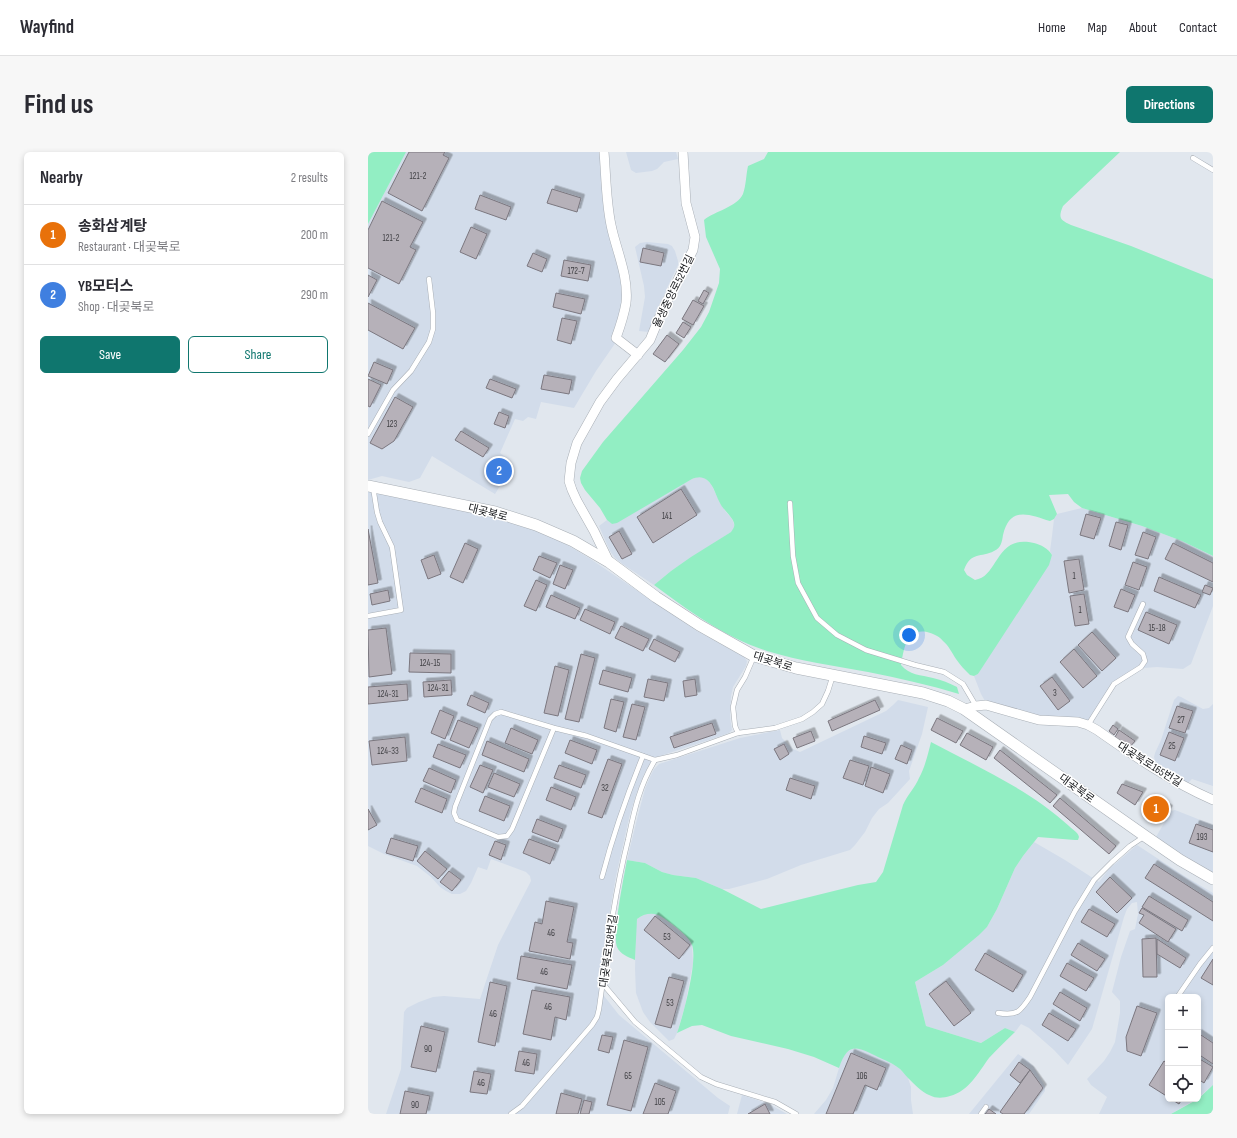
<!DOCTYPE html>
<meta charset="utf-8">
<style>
body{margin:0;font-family:"Sofia Sans Condensed","Noto Sans KR",sans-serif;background:#f7f7f7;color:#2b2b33}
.controls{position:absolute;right:12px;bottom:12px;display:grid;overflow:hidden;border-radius:6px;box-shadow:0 2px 6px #0003}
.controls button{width:36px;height:36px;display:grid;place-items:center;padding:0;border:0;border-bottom:1px solid #e1e1e2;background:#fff;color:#2b2b33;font:20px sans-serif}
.you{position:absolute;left:541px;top:483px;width:14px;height:14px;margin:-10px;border:3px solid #fff;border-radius:50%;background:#1a73e8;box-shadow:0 0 0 6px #1a73e833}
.badge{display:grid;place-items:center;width:26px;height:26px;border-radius:50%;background:#0f766e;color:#fff;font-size:13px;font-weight:700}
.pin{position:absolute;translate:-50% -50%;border:2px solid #fff;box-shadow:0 1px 4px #0006}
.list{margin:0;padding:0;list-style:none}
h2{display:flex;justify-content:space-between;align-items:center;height:52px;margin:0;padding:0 16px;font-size:17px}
h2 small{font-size:13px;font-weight:400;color:#7c7c81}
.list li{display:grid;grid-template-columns:26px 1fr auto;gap:12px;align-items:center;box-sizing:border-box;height:60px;padding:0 16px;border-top:1px solid #e1e1e2}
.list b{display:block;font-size:15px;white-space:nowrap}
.list p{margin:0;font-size:13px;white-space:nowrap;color:#7c7c81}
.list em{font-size:13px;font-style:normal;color:#7c7c81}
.actions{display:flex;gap:8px;padding:12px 16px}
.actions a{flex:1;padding:9px 0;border:1px solid #0f766e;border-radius:6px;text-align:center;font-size:14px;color:#0f766e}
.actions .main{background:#0f766e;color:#fff}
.icon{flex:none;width:22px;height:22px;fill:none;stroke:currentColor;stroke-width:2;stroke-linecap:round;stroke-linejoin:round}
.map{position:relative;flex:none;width:845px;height:962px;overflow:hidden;border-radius:6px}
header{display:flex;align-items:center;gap:24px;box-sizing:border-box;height:56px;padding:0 20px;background:#fff;border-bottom:1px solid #e1e1e2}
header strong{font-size:19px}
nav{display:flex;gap:22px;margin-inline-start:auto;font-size:14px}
.intro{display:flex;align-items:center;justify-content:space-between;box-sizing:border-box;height:96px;padding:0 24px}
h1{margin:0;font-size:28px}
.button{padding:10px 18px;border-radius:6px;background:#0f766e;color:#fff;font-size:14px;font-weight:700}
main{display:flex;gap:24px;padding:0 24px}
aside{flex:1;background:#fff;border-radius:6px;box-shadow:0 2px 6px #0003}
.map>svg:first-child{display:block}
.built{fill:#d2dcea}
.green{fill:#92eec3}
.building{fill:#b6b1b9;stroke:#7b777f;filter:url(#shadow)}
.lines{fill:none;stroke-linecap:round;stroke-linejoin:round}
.service-casing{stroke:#a9afb6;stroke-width:5.5}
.minor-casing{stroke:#a9afb6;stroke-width:10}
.tertiary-casing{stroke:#a9afb6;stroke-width:12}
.service{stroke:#fff;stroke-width:4.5}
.minor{stroke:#fff;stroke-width:9}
.tertiary{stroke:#fff;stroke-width:11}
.labels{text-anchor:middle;stroke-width:3;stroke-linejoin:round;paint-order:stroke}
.number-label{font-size:9px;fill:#3f3f43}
.street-label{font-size:11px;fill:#17191c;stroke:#fff}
</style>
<header>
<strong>Wayfind</strong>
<nav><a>Home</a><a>Map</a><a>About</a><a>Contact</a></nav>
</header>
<div class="intro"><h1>Find us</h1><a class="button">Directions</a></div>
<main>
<aside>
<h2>Nearby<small>2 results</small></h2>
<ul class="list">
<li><span class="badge" style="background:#e8710a">1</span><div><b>송화삼계탕</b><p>Restaurant · 대곶북로</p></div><em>200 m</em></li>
<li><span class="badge" style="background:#3f7fe0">2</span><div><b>YB모터스</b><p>Shop · 대곶북로</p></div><em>290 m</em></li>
</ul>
<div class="actions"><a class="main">Save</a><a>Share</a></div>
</aside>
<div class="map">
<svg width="845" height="962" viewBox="0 0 845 962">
<defs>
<filter id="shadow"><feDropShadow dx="3.5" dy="-3.5" stdDeviation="0" flood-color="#0004"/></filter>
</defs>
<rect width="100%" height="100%" fill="#e1e7ee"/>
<g class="built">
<path d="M38 0H233L249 109 256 141 248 190 228 219 206 256 173 250 168 267 160 265 155 269 147 267 132 301 143 309 145 313 127 342 64 304 52 326 41 330 14 324 0 328V72Z"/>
<path d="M258 0H308L310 7 296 10 289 17 284 19 268 21 263 18Z"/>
<path d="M279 90 300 92 304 94 307 99 310 109V113L299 136 281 180 271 179 277 145 276 134 267 95 272 91Z"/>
<path d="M329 325H335L339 328 343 332 352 351 358 360 364 367 366 372V376L363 380 303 419 286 433 256 413 247 406 242 399 231 374 239 368 244 372 324 327Z"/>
<path d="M0 339 110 362 150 372 172 380 196 391 221 406 329 479 376 505 379 509 378 514 365 535 363 544 362 566 364 578 361 581 347 586 289 605 284 609 276 622 269 640 262 662 248 724 229 835 251 863 350 946 362 954 360 962H18L33 917 36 860 39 856 51 850 65 845 76 844 112 847 130 793 163 729 162 724 158 720 123 707 119 718 110 715 103 731 98 739 92 742H84L78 739 72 735 63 725 49 714 16 702 0 694Z"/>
<path d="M714 356 774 374 814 389 845 404V454L823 512 815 517 789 515 776 516 748 534 738 549 724 572 683 567 617 549 613 542 606 524 610 522 684 403 682 399 684 384 686 367 689 362Z"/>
<path d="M810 544 813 545 835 557 841 556 845 552V634L824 627 820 631 795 616 787 609 786 605 787 601 793 588 806 548Z"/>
<path d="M530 548 560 555 554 582 541 619 542 627 520 651 511 657 504 666 497 680 487 693 482 698 433 713 399 727 361 737H354L328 726 305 723 294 720 277 711 259 708 270 663 277 637 282 625 286 617 291 612 372 586 412 578 414 586 425 597 432 600 518 559 525 553Z"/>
<path d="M807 658 845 673V721L819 706 788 685 803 659Z"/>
<path d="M666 690 697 708 731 730 741 717 769 693 818 725 845 741V933L830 946V845H800V947H828L820 952 803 962H731L739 945 723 933 719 927 736 909 742 900 747 890 752 861V849L744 840 753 805 762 779 767 777 770 762 769 750 764 751 759 757 756 765 724 877 700 913 686 898 661 876 653 872 647 880 637 876 613 891 558 874 547 830 575 813 619 775 629 757 647 716 655 704Z"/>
<path d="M280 761 289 762 296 766 320 786 324 793 325 811 317 854 309 881 306 887 301 889 282 870 275 860 268 841 267 817 268 773 269 767 274 764Z"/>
<path d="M486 896 494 897 518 908 531 916 540 926 543 935V948L545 962H446L458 948 465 936 474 906 479 900Z"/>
<path d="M650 902 659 908 665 914 677 934V939L661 962H601Z"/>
<path d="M374 943 401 952 419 962H369Z"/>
</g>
<g class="green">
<path d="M0 0H38L0 72Z"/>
<path d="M400 0H752L695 54C690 66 692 68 703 73L763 94 845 127V404L814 389 774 374 714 356 706 350 700 342 681 343 689 362 686 367 682 369C660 362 642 354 635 383 634 390 633 396 626 399 613 406 603 399 596 418L599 423 607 428C631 425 627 382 666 391 673 393 680 396 684 403L681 413 610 522 606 524 602 523C597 518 592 513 588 507 584 501 581 494 575 489 571 484 566 482 559 480 538 476 536 497 533 513 541 523 553 523 565 526 574 528 581 531 589 535L591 542C561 533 531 526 500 520 466 514 432 509 399 499 358 486 321 459 286 433L303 419 323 405 363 380C365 377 367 375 366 371 365 366 356 358 353 353 348 345 346 333 339 328 334 324 329 325 324 327L249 371 244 372 239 368 232 356 217 338 213 331 212 326 214 319 235 290 315 198 333 175 341 160 351 131 352 117 338 85 336 68C347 59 369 55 375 42 378 34 378 23 380 14L396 7Z"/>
<path d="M563 590C610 615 662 638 701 674 705 678 710 680 711 685L710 688H707L670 685 655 704 647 716 629 757 619 775 611 783 575 813 547 830 558 874 613 891 637 876 647 880C638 889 629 897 621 906 610 921 601 939 582 944 575 946 569 947 561 943 554 940 546 932 540 926 537 923 535 920 532 917 526 912 517 908 510 905 490 895 480 889 471 916L446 905 420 897 363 884 334 873 324 874 309 881C315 864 330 809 324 793 321 784 305 773 297 767 288 760 278 760 269 767L267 808C260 805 252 802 249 795 244 783 256 724 259 708L277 711 294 720 305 723 328 726 354 737 393 757 490 733 508 730 515 720 535 653C539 643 547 636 551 626 557 615 560 602 563 590Z"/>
<path d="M845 933V962H803L830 947Z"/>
</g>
<g class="building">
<path d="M41 0H77L75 3 81 6 54 59 20 41Z"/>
<path d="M184 37 213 46 209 60 179 51Z"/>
<path d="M112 43 143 55 138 68 107 57Z"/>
<path d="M14 49 55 70 42 95 48 98 31 132 0 116V78Z"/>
<path d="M103 75 119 82 108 107 92 100Z"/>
<path d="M275 96 296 101 293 114 272 110Z"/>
<path d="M165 101 179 107 174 120 159 114Z"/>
<path d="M196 108 223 113 220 129 193 124Z"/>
<path d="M0 123 9 128 0 145Z"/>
<path d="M336 138 341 141 335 152 330 149Z"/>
<path d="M188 141 217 147 213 162 185 155Z"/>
<path d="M325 148 336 154 325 173 314 167Z"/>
<path d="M0 151 47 176 35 197 0 178Z"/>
<path d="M194 166 209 169 203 192 189 188Z"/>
<path d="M315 170 323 175 316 186 308 181Z"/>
<path d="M299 183 311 192 297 210 285 202Z"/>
<path d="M6 210 25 218 19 232 0 224Z"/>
<path d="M176 223 204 228 201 242 173 237Z"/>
<path d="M0 227 13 233 2 255 0 254Z"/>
<path d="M122 227 148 237 144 246 118 236Z"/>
<path d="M27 245 45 255 26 289 14 297 2 291Z"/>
<path d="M131 260 141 264 137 276 126 272Z"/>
<path d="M93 279 121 296 115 305 87 288Z"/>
<path d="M129 311 140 318 134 328 123 321Z"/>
<path d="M313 337 329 363 285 391 269 365Z"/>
<path d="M718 362 733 366 726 387 712 383Z"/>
<path d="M748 370 760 373 753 398 741 394Z"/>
<path d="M0 377 10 431 0 433Z"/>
<path d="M251 379 264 402 254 407 241 385Z"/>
<path d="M775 380 788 385 780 407 767 403Z"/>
<path d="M97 391 110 397 95 431 82 425Z"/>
<path d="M805 391 845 411V430L797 407Z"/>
<path d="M66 403 73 422 60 427 53 408Z"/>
<path d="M171 404 189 411 182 426 165 418Z"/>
<path d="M711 407 716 438 701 441 696 409Z"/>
<path d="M765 410 779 415 771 438 757 433Z"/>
<path d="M192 413 205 418 197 437 185 432Z"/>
<path d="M791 425 833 443 827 456 786 439Z"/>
<path d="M168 428 179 433 168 459 156 454Z"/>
<path d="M837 433 845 436 842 443 834 440Z"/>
<path d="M753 437 767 443 760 460 746 455Z"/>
<path d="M20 438 22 449 4 453 2 442Z"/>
<path d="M716 442 721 472 707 474 702 444Z"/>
<path d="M183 443 212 456 207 467 178 455Z"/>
<path d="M217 457 247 470 242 482 212 468Z"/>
<path d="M778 460 809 473 801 492 770 478Z"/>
<path d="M253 474 281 487 275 499 247 486Z"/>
<path d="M18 476 24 522 1 525 0 478Z"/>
<path d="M724 480 748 506 734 519 710 493Z"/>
<path d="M286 487 312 500 307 510 281 497Z"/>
<path d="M706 497 729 524 715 536 692 510Z"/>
<path d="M42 501 83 502V521L41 520Z"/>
<path d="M213 502 227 506 211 570 197 567Z"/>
<path d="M187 514 201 518 190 564 176 561Z"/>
<path d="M235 518 264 526 260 540 231 532Z"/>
<path d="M684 525 702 549 690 558 672 534Z"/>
<path d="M280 527 300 531 296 549 276 545Z"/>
<path d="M327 527 329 543 317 545 315 529Z"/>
<path d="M83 528 84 543 56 545 55 530Z"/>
<path d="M39 532 40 548 0 552V535Z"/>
<path d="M103 543 121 551 117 561 99 553Z"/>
<path d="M243 547 256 550 248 580 236 576Z"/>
<path d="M507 548 512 558 464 579 460 569Z"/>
<path d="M264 552 277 555 268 588 255 585Z"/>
<path d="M809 554 825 559 817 581 801 576Z"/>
<path d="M72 558 86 564 77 587 63 581Z"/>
<path d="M569 566 595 579 588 591 563 578Z"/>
<path d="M90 568 110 576 101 596 82 588Z"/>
<path d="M344 571 348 582 306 596 302 585Z"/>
<path d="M745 573 750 577 746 583 741 579Z"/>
<path d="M143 576 170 588 164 602 137 591Z"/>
<path d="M751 578 767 589 762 595 747 585Z"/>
<path d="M443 579 447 589 429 596 425 586Z"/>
<path d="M801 580 816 586 807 609 792 603Z"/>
<path d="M599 581 625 595 618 608 592 593Z"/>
<path d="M496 584 518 591 514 602 493 595Z"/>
<path d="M37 585 39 609 4 613 1 589Z"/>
<path d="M202 588 229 598 224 612 197 601Z"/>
<path d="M119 589 161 607 156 620 114 603Z"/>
<path d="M70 592 98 603 92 616 65 605Z"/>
<path d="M416 592 421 602 412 608 406 597Z"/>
<path d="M533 593 544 598 539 612 527 607Z"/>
<path d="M632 598 689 643 682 651 626 606Z"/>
<path d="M240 607 254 612 234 666 220 661Z"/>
<path d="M482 608 501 614 495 633 475 626Z"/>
<path d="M112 613 125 618 115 641 102 635Z"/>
<path d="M191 613 218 623 213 636 186 626Z"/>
<path d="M503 615 522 622 515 641 497 634Z"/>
<path d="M61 616 88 628 83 641 55 629Z"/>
<path d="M126 621 152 632 146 645 120 635Z"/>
<path d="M422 626 447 634 443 647 418 638Z"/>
<path d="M754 632 775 640 767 653 749 641Z"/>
<path d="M183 635 208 645 203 658 178 648Z"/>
<path d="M53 636 79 647 74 661 47 650Z"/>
<path d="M117 644 142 654 136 669 111 659Z"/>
<path d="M692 646 748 694 741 702 685 654Z"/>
<path d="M783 646 801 657 793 668 776 657Z"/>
<path d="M0 657 9 673 0 678Z"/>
<path d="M169 667 195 677 190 690 164 680Z"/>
<path d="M828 672 845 678V700L821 691Z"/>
<path d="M23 686 50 694 45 709 18 701Z"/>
<path d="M161 687 188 697 182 712 155 701Z"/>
<path d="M127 689 138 693 133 708 121 703Z"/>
<path d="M57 699 79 717 70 727 49 709Z"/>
<path d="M786 712 845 750V769L777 726Z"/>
<path d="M81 719 93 728 84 739 72 730Z"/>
<path d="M742 725 764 746 749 761 728 740Z"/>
<path d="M781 744 820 768 814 779 774 755Z"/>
<path d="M178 749 206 755 199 790 205 791 202 807 161 799 167 770 174 772Z"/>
<path d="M774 756 808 777 800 790 771 771 776 763 771 761Z"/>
<path d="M721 757 747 772 739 785 713 770Z"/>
<path d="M287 764 322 793 311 807 276 778Z"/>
<path d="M788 786 789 825H775L774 787Z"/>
<path d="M789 787 818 806 812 816 789 802Z"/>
<path d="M710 791 737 807 729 819 703 803Z"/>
<path d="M617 801 655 823 645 840 607 818Z"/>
<path d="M153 804 204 813 199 837 149 827Z"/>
<path d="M845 807V833L833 826Z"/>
<path d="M699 811 726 826 718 839 692 824Z"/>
<path d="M301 825 316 829 303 876 287 872Z"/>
<path d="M578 829 603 861 586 874 561 842Z"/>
<path d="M122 830 139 834 127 894 110 890Z"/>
<path d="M164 838 202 845 198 868 187 865 183 888 155 882Z"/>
<path d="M692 840 719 856 712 869 685 852Z"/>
<path d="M769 854 789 861 773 904 759 899 758 885Z"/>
<path d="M681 861 708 877 700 889 674 873Z"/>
<path d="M53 874 77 880 68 920 43 915Z"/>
<path d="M830 881 845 891V912L830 902Z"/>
<path d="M234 883 245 885 241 901 230 898Z"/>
<path d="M256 888 280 895 263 959 239 953Z"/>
<path d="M151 899 169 902 166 922 147 919Z"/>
<path d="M483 901 518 916 509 938 497 933 485 962H458Z"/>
<path d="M830 906 845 915 836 931 830 927Z"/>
<path d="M796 909 800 912V945L781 933Z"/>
<path d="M651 910 662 918 652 931 642 923Z"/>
<path d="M662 918 675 936 656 962H635L632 960Z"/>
<path d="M106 919 123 922 119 942 102 940Z"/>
<path d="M287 931 308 939 300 962H275Z"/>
<path d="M37 939 62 944 58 962H32Z"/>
<path d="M193 941 214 947 210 962H188Z"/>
<path d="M803 947H814L811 952Z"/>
<path d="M216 948 224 950 221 962H212Z"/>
<path d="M397 952 402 962H380Z"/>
<path d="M621 957 628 962H617Z"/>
</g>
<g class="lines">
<g class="service-casing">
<g id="service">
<path d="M825 6 845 18"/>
<path d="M0 282 25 238 43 219 61 190 65 177V161L61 127"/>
<path d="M422 351 425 404 430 431 449 466 469 483 498 498 547 513 576 520 595 532 608 554"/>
<path d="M0 464 33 458 24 395 12 370 9 360 5 335"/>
<path d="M720 573 746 532 773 515 777 509 775 502 764 492 760 485 775 452"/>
<path d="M186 576 144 677 139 684 130 685 89 668 86 661 87 655 122 567 127 562 133 560 186 576 219 584 287 608"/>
<path d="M370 581 367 574 365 555 369 538 377 525 386 504"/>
<path d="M234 725C245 683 259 643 275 604"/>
<path d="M235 832 267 870 333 925 348 932 407 950 428 962"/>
<path d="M810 844 832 812 845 796"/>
<path d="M630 861C649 864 652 860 662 845L707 759 726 728 744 710 762 694 777 684"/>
<path d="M143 962 154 954 224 873 229 865 231 857C239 800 246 744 260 688 266 660 271 634 287 608L309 603 370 581 407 576 434 567 445 560 454 552 460 539 465 523"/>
<path d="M613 962 618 955"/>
</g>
</g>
<g class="minor-casing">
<g id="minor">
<path d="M236 0C238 24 238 49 243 73 248 98 261 124 258 151 256 163 252 175 248 186L270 203"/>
<path d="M241 410 226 379 209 349 204 338 201 329 203 311 209 291 232 250 249 227 282 188 294 159 325 98 327 85 318 51 315 0"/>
<path d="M596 557 608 554 618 553 671 568 710 570 720 573 729 578C766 604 804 630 845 648"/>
</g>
</g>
<g class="tertiary-casing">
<path id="tertiary" d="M0 334 127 360 168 373 205 389 241 410 288 445 331 473 386 504 428 516 555 541 580 549 596 557 777 684 812 708 845 727"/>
</g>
<use href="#service" class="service"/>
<use href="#minor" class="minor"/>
<use href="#tertiary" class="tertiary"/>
</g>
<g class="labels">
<g class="number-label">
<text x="50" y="27">121-2</text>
<text x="23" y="89">121-2</text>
<text x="208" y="122">172-7</text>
<text x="24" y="275">123</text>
<text x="299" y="367">141</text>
<text x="706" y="427">1</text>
<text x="712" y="461">1</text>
<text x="789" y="479">15-18</text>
<text x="62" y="514">124-15</text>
<text x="70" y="539">124-31</text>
<text x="687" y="544">3</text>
<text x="20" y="545">124-31</text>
<text x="813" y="571">27</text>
<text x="804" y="597">25</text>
<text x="20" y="602">124-33</text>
<text x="237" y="639">32</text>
<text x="834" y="688">193</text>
<text x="183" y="784">46</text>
<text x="299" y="788">53</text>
<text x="176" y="823">46</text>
<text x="302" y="854">53</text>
<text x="180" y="858">46</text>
<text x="125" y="865">46</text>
<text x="60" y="900">90</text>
<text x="158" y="914">46</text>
<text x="260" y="927">65</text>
<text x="494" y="927">106</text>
<text x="113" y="934">46</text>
<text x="292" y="953">105</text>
<text x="47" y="956">90</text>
</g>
<g class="street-label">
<text transform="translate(305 139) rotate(-64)" y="4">율생중앙로52번길</text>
<text transform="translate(120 360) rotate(14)" y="4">대곶북로</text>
<text transform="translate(405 509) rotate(18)" y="4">대곶북로</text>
<text transform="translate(782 612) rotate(32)" y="4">대곶북로165번길</text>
<text transform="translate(709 636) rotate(36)" y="4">대곶북로</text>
<text transform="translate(240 799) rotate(-82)" y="4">대곶북로158번길</text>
</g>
</g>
</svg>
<div class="controls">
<button>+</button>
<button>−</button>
<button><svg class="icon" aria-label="locate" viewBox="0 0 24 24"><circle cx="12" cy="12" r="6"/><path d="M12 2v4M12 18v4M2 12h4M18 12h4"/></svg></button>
</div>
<div class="you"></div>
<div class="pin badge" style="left:788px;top:657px;background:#e8710a">1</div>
<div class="pin badge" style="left:131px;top:319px;background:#3f7fe0">2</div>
</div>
</main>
